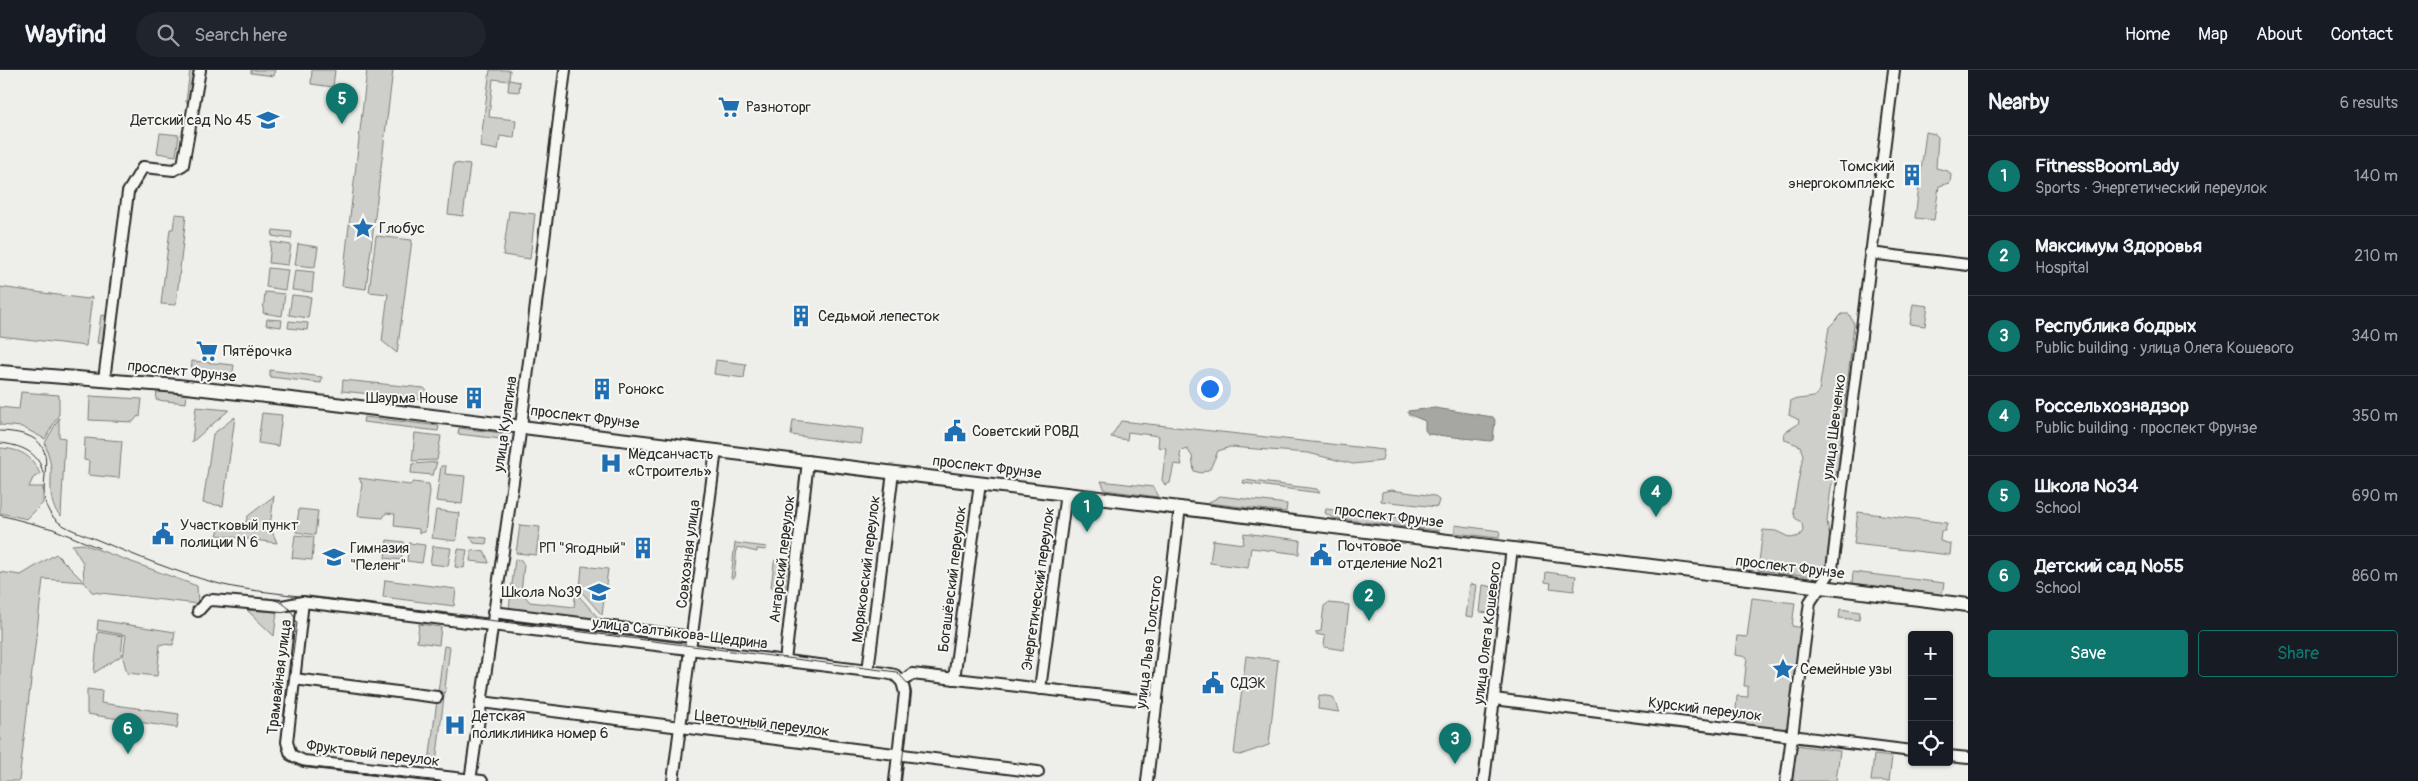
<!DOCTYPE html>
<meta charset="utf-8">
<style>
body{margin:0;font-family:Pangolin,sans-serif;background:#20242c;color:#f1f3f6}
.controls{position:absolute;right:15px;bottom:15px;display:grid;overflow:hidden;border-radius:5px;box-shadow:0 1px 4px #0004}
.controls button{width:45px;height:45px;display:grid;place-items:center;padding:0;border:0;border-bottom:1px solid #363941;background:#171b24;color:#f1f3f6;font:25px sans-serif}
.you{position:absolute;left:1209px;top:318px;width:18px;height:18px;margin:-12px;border:4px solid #fff;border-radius:50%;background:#1a73e8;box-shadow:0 0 0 8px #1a73e833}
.badge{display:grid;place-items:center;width:32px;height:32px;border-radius:50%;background:#0f766e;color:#fff;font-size:16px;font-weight:700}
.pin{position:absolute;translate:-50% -41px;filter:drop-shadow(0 1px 2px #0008)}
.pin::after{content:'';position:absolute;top:26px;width:18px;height:15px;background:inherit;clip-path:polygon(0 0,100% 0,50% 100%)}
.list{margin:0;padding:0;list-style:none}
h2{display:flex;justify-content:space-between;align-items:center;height:65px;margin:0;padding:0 20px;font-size:21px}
h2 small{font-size:16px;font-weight:400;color:#9ea1a6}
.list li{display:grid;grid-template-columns:32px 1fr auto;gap:15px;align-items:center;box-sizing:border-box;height:80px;padding:0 20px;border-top:1px solid #363941}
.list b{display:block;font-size:19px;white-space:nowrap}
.list p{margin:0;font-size:16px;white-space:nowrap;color:#9ea1a6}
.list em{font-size:16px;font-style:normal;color:#9ea1a6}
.actions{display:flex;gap:10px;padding:15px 20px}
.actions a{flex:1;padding:11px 0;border:1px solid #0f766e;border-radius:5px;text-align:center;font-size:18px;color:#0f766e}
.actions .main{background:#0f766e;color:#fff}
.icon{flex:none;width:28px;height:28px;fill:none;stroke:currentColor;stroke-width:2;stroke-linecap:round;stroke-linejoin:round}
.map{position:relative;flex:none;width:1968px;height:711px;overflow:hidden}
header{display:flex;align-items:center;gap:30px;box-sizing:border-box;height:70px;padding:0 25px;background:#171b24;border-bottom:1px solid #363941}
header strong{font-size:24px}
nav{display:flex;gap:28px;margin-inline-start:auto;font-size:18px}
.search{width:350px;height:45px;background:#20242c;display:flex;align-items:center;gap:12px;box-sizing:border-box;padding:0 18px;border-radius:28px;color:#9ea1a6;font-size:19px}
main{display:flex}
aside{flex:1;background:#171b24}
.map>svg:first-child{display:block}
.green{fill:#cececa;stroke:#7c7c7a}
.water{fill:#a6a6a3;stroke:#757573}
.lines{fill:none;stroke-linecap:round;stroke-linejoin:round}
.minor-casing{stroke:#2b2b2b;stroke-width:14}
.major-casing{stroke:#2b2b2b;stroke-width:16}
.minor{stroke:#f6f6f2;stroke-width:10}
.major{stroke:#f6f6f2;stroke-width:12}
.tram{stroke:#2b2b2b;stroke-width:1}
.labels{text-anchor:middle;stroke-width:4;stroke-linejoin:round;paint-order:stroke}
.poi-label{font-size:15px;fill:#2b2b2b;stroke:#f6f6f2;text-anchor:start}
.street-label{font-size:15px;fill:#2b2b2b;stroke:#f6f6f2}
</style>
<header>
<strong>Wayfind</strong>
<div class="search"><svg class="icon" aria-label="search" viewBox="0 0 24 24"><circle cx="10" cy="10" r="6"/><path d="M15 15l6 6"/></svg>Search here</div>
<nav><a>Home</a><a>Map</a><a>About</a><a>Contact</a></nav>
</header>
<main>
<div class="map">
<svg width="1968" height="711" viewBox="0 0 1968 711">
<rect width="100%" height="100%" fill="#eeeeea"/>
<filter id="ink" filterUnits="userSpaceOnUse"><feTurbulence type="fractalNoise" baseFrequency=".02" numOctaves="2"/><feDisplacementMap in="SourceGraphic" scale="10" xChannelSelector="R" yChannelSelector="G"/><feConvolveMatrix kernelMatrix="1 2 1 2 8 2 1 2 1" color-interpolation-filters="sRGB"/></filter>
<g filter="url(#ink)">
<g class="green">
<path d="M190 0H194L190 32H186Z"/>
<path d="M251 0H275L274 6 251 3Z"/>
<path d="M312 0H335L333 17 311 14Z"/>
<path d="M367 0H393L366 219 342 216Z"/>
<path d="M490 0H510L509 10 520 12 519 22 508 21 509 11 493 9 489 47 516 50 514 68 500 66 498 80 480 77Z"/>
<path d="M1926 62 1935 64 1938 67 1936 98 1948 101 1951 105 1950 113 1939 116 1934 150 1915 148Z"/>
<path d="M160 63 179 65 176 86 157 83Z"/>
<path d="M454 93 470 95 463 146 448 144Z"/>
<path d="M509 141 535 144 530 189 503 185Z"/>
<path d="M175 144 186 145 176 235 161 234 170 159H173Z"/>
<path d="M273 160 292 162 291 169 272 166Z"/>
<path d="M376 166 412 170 397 283 382 271 388 224 369 222Z"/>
<path d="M271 172 291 175 288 195 269 193Z"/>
<path d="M298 174 318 177 315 197 295 195Z"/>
<path d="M268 198 288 200 285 220 266 217Z"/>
<path d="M295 200 314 202 312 222 292 220Z"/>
<path d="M0 217 87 229 92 227 86 276 0 266Z"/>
<path d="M265 222 285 224 282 246 263 243Z"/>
<path d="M292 225 311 227 308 248 289 245Z"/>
<path d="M1913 234 1928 236 1925 256 1910 254Z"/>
<path d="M1842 244H1849L1854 254 1838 398 1831 417 1827 451 1830 469 1827 494 1820 501 1810 506 1758 500 1763 460 1776 461 1791 468 1799 466 1803 461 1802 453 1795 448 1793 440 1803 385 1800 376 1785 370 1784 363 1798 354 1799 350 1789 345 1791 330 1814 327 1819 321 1829 257Z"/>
<path d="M101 245 108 246 105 274 97 273Z"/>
<path d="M267 249 282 250 281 257 266 255Z"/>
<path d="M289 251 308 253 307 260 288 258Z"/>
<path d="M716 290 746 294 744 308 714 304Z"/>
<path d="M192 291 234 295 232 309 191 305Z"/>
<path d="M270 300 322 307 321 313 270 307Z"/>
<path d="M343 310 424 318 437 331 342 321Z"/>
<path d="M157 321 187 323 186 333 156 330Z"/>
<path d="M21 322 59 325V344L45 369 22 357 0 355V337L19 339Z"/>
<path d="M90 326 142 329 140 347 138 346 133 352 89 350Z"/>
<path d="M196 337 229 340 192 372Z"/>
<path d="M262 343 282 345 278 376 258 373Z"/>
<path d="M235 347 223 436 203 433 213 364Z"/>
<path d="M364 347 439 356 438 361 363 352Z"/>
<path d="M59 348V367L65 368 61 446C47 435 52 412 51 397 50 389 47 381 45 373Z"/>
<path d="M793 350 863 359 861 374 791 365Z"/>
<path d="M1121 351 1384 380 1382 391 1353 394 1308 383 1230 377 1218 381 1210 399 1201 403 1194 401 1192 386 1187 379 1181 381 1180 386 1182 395 1174 394 1170 413 1165 415 1162 410 1166 378 1158 377 1159 366 1128 362 1127 370 1111 367Z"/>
<path d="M459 358 502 363 501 369 458 364Z"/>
<path d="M415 363 441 366 437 390 412 391Z"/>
<path d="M85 368 122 371 119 408 88 405 89 391 84 390Z"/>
<path d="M0 378C20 379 32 385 40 404L33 408 29 417H43V433L27 449 0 443Z"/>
<path d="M437 392 433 405 411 403 412 394Z"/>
<path d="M441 396H446L445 404 465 406 462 434 436 431Z"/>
<path d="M359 408 410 415 413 412 429 414 430 421 425 462 419 463V459L394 456 395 444 386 443 383 448 358 446 362 414Z"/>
<path d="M1244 410 1317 419 1320 423 1243 413Z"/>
<path d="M1101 411 1153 417 1158 427 1105 420Z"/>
<path d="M1391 420 1434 426 1439 430 1437 437 1381 431 1382 422Z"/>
<path d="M274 426 270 456 277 473 217 465 220 457 245 454 248 446Z"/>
<path d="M1220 426 1287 434 1286 442 1208 433Z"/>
<path d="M299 439 318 441 315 465 296 462Z"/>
<path d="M1326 439 1435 452 1439 461 1333 448 1325 443Z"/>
<path d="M436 440 459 443 456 471 432 468Z"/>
<path d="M1858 442 1947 453 1945 461H1941L1940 471 1951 474 1950 485 1854 474Z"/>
<path d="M520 455 540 457 536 485 516 483Z"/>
<path d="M1455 455 1500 461 1499 468 1455 463Z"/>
<path d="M1244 463 1300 470 1299 484 1251 478 1248 498 1210 493 1213 470 1243 474Z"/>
<path d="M295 465 314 467 312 490 292 488Z"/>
<path d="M470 466 487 468 486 474 474 473Z"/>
<path d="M387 470 404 472 401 490 385 488Z"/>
<path d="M409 473 425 475 422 493 407 491Z"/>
<path d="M735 473 767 477 766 480 757 479V482L737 477 734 508H731Z"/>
<path d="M83 474 197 516 198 534 92 522 84 512 43 509 19 711H0V502L21 505 56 484 84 512 83 493 72 475Z"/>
<path d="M433 476 451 478 448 496 430 494Z"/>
<path d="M458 479 467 480 464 498 455 497Z"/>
<path d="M471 480 485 482 489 493 470 491Z"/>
<path d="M515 489 521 490 524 495 521 522 530 532 574 537 575 527 578 525 601 551 509 539Z"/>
<path d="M780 489 788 490 784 523 775 522 771 518 774 493 775 490Z"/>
<path d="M582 496 608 499 602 545 580 520Z"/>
<path d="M1546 502 1576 506 1574 521 1550 518 1551 513 1545 512Z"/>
<path d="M1853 502 1944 513 1942 525 1852 513Z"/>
<path d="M385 510 456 519 454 536 383 527Z"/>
<path d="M1470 514 1477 515 1473 547 1466 546Z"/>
<path d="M1483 515 1493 517 1490 543 1480 542Z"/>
<path d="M1752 528 1795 533 1792 556 1803 558 1789 654 1783 660 1735 655 1737 626 1748 627V616H1744L1747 587 1735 585 1737 566 1747 567Z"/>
<path d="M1328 533 1349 535 1344 580 1324 577 1325 566 1316 564V562L1321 561 1324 536Z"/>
<path d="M1840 539 1860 542 1859 550 1839 548Z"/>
<path d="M247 540 277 542 274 566Z"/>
<path d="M498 545 680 567V571L498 549Z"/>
<path d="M98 550 175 562 173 575 160 574 157 606 127 603 123 588 126 565 97 560Z"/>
<path d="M419 554 441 557 439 575 417 572Z"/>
<path d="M98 562 123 566 121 586 94 603Z"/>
<path d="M444 576 450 577 436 693 429 692Z"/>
<path d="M1246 586 1278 590 1269 675 1240 685 1234 684Z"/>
<path d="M87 619 102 621 101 633 179 644 177 658 87 644Z"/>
<path d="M1319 625 1333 627 1339 642 1318 639Z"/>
<path d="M1795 675 1840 681 1836 711H1790Z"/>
<path d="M1874 685 1892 687 1889 711H1871Z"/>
</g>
<path class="water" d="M1435 338 1493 347 1495 350 1493 370 1490 371 1428 364 1425 360V351L1408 344V341Z"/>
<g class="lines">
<g class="minor-casing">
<g id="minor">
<path d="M1870 183 1968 195"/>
<path d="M104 310 128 122 143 97 174 100 183 95 200 0"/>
<path d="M303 532 287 672 291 685 304 691 482 711"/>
<path d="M198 541 207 531 212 530 282 536 303 532 885 603 895 605 902 612 912 604 1157 632"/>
<path d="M493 542 692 567"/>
<path d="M785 591 808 391"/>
<path d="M868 601 893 402"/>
<path d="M294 609 437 627"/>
<path d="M954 609 980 413"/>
<path d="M1040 619 1066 423"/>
<path d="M1494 629 1912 681"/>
<path d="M481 632 1038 702"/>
<path d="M1949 686 1968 688"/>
<path d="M470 711 521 356 565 0"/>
<path d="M673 711 716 380"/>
<path d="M895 711 905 623 902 612"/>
<path d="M1147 711 1180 437"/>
<path d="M1484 711 1512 478"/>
<path d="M1786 711 1810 532 1832 499 1894 0"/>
</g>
</g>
<g class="major-casing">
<path id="major" d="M0 302 178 316 335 334 1968 535"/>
</g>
<use href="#minor" class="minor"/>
<use href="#major" class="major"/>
<g class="tram">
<path d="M0 361C80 364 24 417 54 448 64 459 84 464 98 470 136 486 175 502 216 513 237 519 261 521 283 524L897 602 909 615 910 623 900 711"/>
<path d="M0 373C19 375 39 381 43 403"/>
<path d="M0 445 53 459 99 478"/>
<path d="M267 528C283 531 291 537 297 553L281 672C282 685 291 694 304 696L441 711"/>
</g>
</g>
</g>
<defs>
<g id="supermarket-bare" transform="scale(1.725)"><path d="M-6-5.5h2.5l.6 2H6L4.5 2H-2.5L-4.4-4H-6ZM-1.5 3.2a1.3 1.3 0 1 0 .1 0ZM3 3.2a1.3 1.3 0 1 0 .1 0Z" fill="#1f6fb2" stroke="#f6f6f2" stroke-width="2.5" paint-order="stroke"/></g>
<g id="school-bare" transform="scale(1.725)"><path d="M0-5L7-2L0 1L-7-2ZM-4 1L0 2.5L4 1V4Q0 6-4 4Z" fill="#1f6fb2" stroke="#f6f6f2" stroke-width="2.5" paint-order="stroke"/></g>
<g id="building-bare" transform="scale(1.725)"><path d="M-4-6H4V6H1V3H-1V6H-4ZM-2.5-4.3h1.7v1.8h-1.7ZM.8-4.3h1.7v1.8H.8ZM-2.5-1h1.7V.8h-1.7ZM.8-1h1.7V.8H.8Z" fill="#1f6fb2" stroke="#f6f6f2" stroke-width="2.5" paint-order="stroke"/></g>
<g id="sight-bare" transform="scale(1.725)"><path d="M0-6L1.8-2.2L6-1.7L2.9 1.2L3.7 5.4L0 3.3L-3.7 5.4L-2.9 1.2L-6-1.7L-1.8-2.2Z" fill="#1f6fb2" stroke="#f6f6f2" stroke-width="2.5" paint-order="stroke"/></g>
<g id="civic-bare" transform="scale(1.725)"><path d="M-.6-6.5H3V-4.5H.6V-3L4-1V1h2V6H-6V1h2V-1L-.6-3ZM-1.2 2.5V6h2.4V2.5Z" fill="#1f6fb2" stroke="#f6f6f2" stroke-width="2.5" paint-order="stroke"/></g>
<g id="hospital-bare" transform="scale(1.725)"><path d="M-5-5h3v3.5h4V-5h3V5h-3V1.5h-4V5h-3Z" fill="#1f6fb2" stroke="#f6f6f2" stroke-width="2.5" paint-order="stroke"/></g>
</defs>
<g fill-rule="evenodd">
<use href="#supermarket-bare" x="729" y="37"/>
<use href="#school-bare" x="268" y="50"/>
<use href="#building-bare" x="1912" y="105"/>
<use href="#sight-bare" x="363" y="158"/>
<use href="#building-bare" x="801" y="246"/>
<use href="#supermarket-bare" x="207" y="281"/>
<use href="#building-bare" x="602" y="319"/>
<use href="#building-bare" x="474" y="328"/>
<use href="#civic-bare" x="955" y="361"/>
<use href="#hospital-bare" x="611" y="393"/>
<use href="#civic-bare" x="163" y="464"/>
<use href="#building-bare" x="643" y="478"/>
<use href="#civic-bare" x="1321" y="485"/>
<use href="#school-bare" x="334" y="487"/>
<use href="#school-bare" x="599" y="522"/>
<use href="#sight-bare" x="1783" y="599"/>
<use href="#civic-bare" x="1213" y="613"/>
<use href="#hospital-bare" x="455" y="655"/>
</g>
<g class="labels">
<g class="poi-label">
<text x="746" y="42">Разноторг</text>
<text x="252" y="55" text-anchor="end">Детский сад № 45</text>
<text x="1895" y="101" text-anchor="end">Томский<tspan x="1895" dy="17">энергокомплекс</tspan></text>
<text x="379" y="163">Глобус</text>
<text x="818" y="251">Седьмой лепесток</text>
<text x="223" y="286">Пятёрочка</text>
<text x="618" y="324">Ронокс</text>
<text x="458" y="333" text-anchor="end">Шаурма House</text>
<text x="972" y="366">Советский РОВД</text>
<text x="628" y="389">Медсанчасть<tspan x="628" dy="17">«Строитель»</tspan></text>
<text x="180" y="460">Участковый пункт<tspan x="180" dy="17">полиции N 6</tspan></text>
<text x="1338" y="481">Почтовое<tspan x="1338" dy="17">отделение №21</tspan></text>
<text x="350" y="483">Гимназия<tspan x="350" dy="17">"Пеленг"</tspan></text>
<text x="626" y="483" text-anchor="end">РП "Ягодный"</text>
<text x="582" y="527" text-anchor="end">Школа №39</text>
<text x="1800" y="604">Семейные узы</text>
<text x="1230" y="618">СДЭК</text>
<text x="472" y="651">Детская<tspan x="472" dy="17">поликлиника номер 6</tspan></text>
</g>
<g class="street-label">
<text transform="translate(182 301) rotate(6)" y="5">проспект Фрунзе</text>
<text transform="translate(585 347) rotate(7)" y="5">проспект Фрунзе</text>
<text transform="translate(505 354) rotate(-82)" y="5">улица Кулагина</text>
<text transform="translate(1834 357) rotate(-83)" y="5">улица Шевченко</text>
<text transform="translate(987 397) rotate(7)" y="5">проспект Фрунзе</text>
<text transform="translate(1389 446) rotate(7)" y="5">проспект Фрунзе</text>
<text transform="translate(688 484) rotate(-83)" y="5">Совхозная улица</text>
<text transform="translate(782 489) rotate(-83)" y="5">Ангарский переулок</text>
<text transform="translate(1790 497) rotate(7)" y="5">проспект Фрунзе</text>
<text transform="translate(866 499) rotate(-83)" y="5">Моряковский переулок</text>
<text transform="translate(952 509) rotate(-83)" y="5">Богашёвский переулок</text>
<text transform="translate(1038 519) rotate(-82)" y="5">Энергетический переулок</text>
<text transform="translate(680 563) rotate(7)" y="5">улица Салтыкова-Щедрина</text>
<text transform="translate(1487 563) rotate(-83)" y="5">улица Олега Кошевого</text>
<text transform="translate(1149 572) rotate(-83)" y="5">улица Льва Толстого</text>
<text transform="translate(279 607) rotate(-83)" y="5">Трамвайная улица</text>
<text transform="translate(1705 639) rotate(7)" y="5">Курский переулок</text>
<text transform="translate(762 653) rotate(7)" y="5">Цветочный переулок</text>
<text transform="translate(373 683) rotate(7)" y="5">Фруктовый переулок</text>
</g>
</g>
</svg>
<div class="controls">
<button>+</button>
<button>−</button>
<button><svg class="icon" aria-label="locate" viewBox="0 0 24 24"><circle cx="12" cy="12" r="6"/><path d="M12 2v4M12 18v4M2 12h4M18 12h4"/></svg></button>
</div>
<div class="you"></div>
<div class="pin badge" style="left:1087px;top:462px">1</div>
<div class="pin badge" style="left:1369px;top:551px">2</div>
<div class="pin badge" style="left:1455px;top:694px">3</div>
<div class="pin badge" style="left:1656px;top:447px">4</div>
<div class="pin badge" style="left:342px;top:54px">5</div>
<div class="pin badge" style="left:128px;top:684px">6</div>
</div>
<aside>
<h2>Nearby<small>6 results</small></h2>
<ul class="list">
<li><span class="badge">1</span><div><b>FitnessBoomLady</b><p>Sports · Энергетический переулок</p></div><em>140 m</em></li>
<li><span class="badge">2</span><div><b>Максимум Здоровья</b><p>Hospital</p></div><em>210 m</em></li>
<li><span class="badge">3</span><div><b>Республика бодрых</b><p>Public building · улица Олега Кошевого</p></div><em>340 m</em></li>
<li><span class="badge">4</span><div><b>Россельхознадзор</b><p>Public building · проспект Фрунзе</p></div><em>350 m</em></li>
<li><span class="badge">5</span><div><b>Школа №34</b><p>School</p></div><em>690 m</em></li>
<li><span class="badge">6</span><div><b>Детский сад №55</b><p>School</p></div><em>860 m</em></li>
</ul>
<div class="actions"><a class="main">Save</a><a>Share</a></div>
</aside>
</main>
